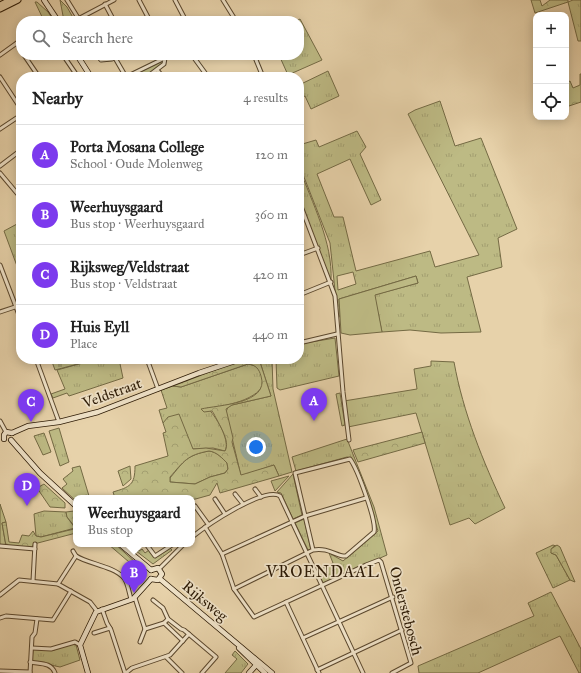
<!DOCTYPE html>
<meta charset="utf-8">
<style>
body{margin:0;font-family:"IM FELL Great Primer",serif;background:#f2f2f2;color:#222}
.controls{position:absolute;right:12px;top:12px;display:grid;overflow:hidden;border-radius:8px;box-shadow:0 2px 10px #0003}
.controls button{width:36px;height:36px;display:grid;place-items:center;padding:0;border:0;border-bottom:1px solid #e0e0e0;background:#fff;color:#222;font:20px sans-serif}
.you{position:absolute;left:256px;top:447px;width:14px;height:14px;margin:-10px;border:3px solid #fff;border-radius:50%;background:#1a73e8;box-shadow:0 0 0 6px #1a73e833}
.badge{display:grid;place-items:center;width:26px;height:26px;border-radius:50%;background:#7c3aed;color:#fff;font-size:13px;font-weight:700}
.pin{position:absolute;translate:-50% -33px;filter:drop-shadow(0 1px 2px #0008)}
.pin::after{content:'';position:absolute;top:21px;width:14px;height:12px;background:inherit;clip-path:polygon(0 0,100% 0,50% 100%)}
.popup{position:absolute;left:73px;top:495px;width:122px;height:52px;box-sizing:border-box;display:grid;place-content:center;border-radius:8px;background:#fff;filter:drop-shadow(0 1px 3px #0005);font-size:13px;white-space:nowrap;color:#767676}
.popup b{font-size:15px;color:#222}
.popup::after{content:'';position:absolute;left:50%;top:100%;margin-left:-8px;border:8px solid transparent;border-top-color:#fff}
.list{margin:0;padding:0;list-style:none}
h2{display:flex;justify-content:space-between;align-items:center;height:52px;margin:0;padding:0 16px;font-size:17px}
h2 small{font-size:13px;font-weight:400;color:#767676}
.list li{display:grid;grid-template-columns:26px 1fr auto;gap:12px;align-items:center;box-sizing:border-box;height:60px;padding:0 16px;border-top:1px solid #e0e0e0}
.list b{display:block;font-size:15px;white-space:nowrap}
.list p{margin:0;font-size:13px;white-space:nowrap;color:#767676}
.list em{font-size:13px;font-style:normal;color:#767676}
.icon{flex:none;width:22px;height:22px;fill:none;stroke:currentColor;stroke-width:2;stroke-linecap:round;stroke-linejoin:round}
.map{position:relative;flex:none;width:581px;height:673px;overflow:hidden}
.search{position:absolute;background:#fff;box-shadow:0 2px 10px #0003;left:16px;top:16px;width:288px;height:44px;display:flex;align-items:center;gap:10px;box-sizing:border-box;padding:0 14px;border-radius:16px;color:#767676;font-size:15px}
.panel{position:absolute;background:#fff;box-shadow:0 2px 10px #0003;left:16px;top:72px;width:288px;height:292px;border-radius:16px}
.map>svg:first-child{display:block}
.grass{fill:url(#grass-tufts);stroke:#746a44;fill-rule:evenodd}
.forest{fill:url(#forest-crowns);stroke:#746a44;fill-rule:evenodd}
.cemetery{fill:url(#cemetery-stones);stroke:#746a44}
.garden{fill:#bdba84;stroke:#746a44}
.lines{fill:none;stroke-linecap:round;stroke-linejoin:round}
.street-casing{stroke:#5b482e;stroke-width:5}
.secondary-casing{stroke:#2c1a05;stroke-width:6}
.primary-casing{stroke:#2c1a05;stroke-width:7}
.street{stroke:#efe2c8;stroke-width:3}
.secondary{stroke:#efe2c8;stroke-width:4.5}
.primary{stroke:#e7d2aa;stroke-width:5}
.labels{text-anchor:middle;stroke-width:3.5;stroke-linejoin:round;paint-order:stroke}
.street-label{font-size:15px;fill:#2c1a05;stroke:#efe2c8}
.neighbourhood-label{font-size:16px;letter-spacing:1px;fill:#2c1a05;stroke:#efe2c8}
</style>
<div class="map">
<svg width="581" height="673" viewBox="0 0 581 673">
<defs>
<pattern id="grass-tufts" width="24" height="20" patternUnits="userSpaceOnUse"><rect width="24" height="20" fill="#bdba84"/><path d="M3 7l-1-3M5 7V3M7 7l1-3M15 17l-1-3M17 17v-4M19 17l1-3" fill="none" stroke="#a39f70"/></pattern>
<pattern id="forest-crowns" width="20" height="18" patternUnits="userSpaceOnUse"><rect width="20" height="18" fill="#bdba84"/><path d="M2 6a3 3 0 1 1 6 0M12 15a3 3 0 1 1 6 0" fill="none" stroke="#a39f70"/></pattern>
<pattern id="cemetery-stones" width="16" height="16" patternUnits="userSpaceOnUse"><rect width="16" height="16" fill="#bdba84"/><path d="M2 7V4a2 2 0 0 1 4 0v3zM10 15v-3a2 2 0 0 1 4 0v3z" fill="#a39f70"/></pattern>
</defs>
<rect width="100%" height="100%" fill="#e7d2aa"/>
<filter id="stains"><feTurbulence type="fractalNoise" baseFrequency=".005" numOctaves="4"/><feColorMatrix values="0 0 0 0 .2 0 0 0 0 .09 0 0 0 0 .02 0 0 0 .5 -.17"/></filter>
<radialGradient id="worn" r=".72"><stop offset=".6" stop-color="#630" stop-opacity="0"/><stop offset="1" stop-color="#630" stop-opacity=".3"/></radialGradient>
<g class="grass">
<path d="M573 0H581V41H578L568 2Z"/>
<path d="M300 19 322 60 288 75 279 55H299V21H296Z"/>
<path d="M164 60 163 63 145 77H130Z"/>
<path d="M328 71 339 96 311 109 305 96 299 99V85Z"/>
<path d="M440 101 455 146 481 138 517 229 498 238 502 267 467 277 481 332 441 333 410 330 382 332 374 295 418 283 416 276 339 299 340 315 338 319 330 243 300 167 299 145 316 140 319 147 357 131 366 147 360 154 381 200 371 205 350 159 317 174 334 217H343L356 271 430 251 435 267 479 255 408 114 415 110ZM353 272 356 284 338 290 337 276Z"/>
<path d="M299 167C312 203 333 242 331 281L299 199Z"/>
<path d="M17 224 21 232V264L17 266 4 231Z"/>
<path d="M335 338 339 376 280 390 277 388 276 359H299V344Z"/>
<path d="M97 359H119L123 378 69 396 67 393 53 398 51 394 65 389 57 370Z"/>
<path d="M259 359H272L273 389 292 472 279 476 274 465 241 476 226 412 228 407 232 405 271 396Z"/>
<path d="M431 361 454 362C463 412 483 462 505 508L475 524 469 518 450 525 416 413 348 427 344 401 417 389 414 369 431 366Z"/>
<path d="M248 364 256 366C284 395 226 407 207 408 215 414 231 441 225 451L213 448 193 449 166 422 163 423 159 410 167 408 161 390 173 386 181 387Z"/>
<path d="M340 393 345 425 342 426 336 394Z"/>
<path d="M59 428 69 462 60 466 49 431Z"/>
<path d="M44 433 51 452 43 455 34 436Z"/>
<path d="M347 439 374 507 387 555 323 583 317 571 333 563 329 553 343 561 378 531 366 493 351 458 347 457 296 471 292 457Z"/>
<path d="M209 451C217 452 222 458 227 463L228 469 225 473 210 477 195 484 170 482V478C184 461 187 455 209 451Z"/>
<path d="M80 466 89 496 76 498V501L62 488 67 484 63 479 73 471 72 468Z"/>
<path d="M293 474 302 515 293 519 281 493 277 492Z"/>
<path d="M289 476 275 491 271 481Z"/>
<path d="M0 504 6 522 2 523 6 546 0 545Z"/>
<path d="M44 511 66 512 67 517 75 528 41 537 36 536 34 514Z"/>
<path d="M304 519 311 550H308L295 523Z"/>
<path d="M127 544H134L139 551 142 549 145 553 149 550 155 558 170 548 172 550 153 564Z"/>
<path d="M553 545 556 546 553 547 551 553 556 555 570 580 553 588 536 553Z"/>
<path d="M551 592 581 649V673H579L560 636 478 673H419L418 666 534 616 528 603Z"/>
<path d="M73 643 76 645 80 660 60 667 32 661 33 649 54 650Z"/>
<path d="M235 651 248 664 241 673H225L237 659 232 655Z"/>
</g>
<g class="forest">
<path d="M60 0 67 7 75 21H64Z"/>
<path d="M531 0H540L542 6 550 0H568V2L535 13Z"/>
<path d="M35 2H37L48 12 54 21H44Z"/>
<path d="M580 74H581V102L566 107V83L570 81 573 88 580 85Z"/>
<path d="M244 359H259L271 396 232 405 226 409 233 438 232 442 241 475 274 465 279 476 220 493 217 483 210 495 192 500V498H115L113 492C130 487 135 485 135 466L168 456 163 433 166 432 163 423 168 417 179 414 193 449 206 448 225 451C231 441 218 423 214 414L212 411 204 412 201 409C218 405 270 404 261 376 259 369 256 365 248 364L181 387 173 386ZM209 451C217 452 222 458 227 463L228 469 225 473 210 477 195 484 170 482V477C184 461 187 455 209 451Z"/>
<path d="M422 432 425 443 358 462 353 450Z"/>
<path d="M130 466 131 479 123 486 118 471Z"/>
<path d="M44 484 65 503V508L50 507 37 488Z"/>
<path d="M74 511 76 513V533L34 544 32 547 6 546 2 523 6 522 9 542 19 543 22 535 29 536 33 531 36 536 41 537 74 529 75 527 67 517 66 512Z"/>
<path d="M108 544H115L145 571 143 574Z"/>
<path d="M557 545 560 547 575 582 570 580 556 555 551 553V549Z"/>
</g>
<path class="cemetery" d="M51 359H97L55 370Z"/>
<path class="garden" d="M416 276 418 283 375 295 382 332 350 335 341 333 339 299Z"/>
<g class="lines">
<g class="street-casing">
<g id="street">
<path d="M67 0 80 21"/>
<path d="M139 0 150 21"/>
<path d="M175 0 186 21"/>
<path d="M223 0 236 21"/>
<path d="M105 4 114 21"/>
<path d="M78 19 114 0"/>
<path d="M17 43 21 50"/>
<path d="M0 55 21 40"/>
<path d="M24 55 39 77"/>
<path d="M63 55 78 77"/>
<path d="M97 55 101 60 112 59 122 55"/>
<path d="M192 55 208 77"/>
<path d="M254 55 263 77"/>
<path d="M115 58 126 77"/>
<path d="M157 70 163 77"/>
<path d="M0 77 21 109"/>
<path d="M126 77 171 55"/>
<path d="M147 77 164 64 165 58"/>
<path d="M0 129 21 115"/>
<path d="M0 166 21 150"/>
<path d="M0 173 21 198"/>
<path d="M299 201 335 296 343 392 349 440"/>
<path d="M299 255 318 248"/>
<path d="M0 265 21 320"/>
<path d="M299 295 331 282"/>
<path d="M0 312 21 305"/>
<path d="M299 343 337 334"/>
<path d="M36 359 59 422"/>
<path d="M147 359 158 389"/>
<path d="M0 421 6 432"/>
<path d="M255 489 261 497"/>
<path d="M235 494 243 504"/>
<path d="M215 499 225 514"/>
<path d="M195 506 208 524"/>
<path d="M205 527 222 554 234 589 254 617 366 565 379 560 381 562 411 663 392 673"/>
<path d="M192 537C206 526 264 486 280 496L363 673"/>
<path d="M146 544 155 556 172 545"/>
<path d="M0 546 35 549"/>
<path d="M73 551 76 556"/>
<path d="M222 554 305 516 366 498"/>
<path d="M159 569 184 544"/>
<path d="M33 581 35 544"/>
<path d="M58 584 76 556C89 564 113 566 124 578 128 583 129 593 131 599"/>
<path d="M234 589 313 550C329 547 337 557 346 556L374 532C377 521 357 468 350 459L295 473 313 550"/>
<path d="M0 595 19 580 58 584 90 602 97 611"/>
<path d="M135 598 145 629 140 642"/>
<path d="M153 600 163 608 168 619 181 629 184 630 216 657 202 673"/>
<path d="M286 602 319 673"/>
<path d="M102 609 107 623 111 630 125 673"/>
<path d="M0 618 6 616 53 620 71 591"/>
<path d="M164 623 183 641"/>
<path d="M145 629 164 623 168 619"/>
<path d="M94 633 110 628"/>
<path d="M303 638 393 597"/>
<path d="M32 648 51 649 75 642 80 645"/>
<path d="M166 657 182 673"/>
<path d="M30 662C40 664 51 662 55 673"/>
<path d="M317 670 402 630"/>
<path d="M0 671 30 672"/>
<path d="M30 673 32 637 35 633 37 619"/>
<path d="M126 673 132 668 170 655 189 634"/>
</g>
</g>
<g class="secondary-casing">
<g id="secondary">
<path d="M44 0 58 21"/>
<path d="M77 55 91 77"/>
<path d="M12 433 28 426 59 422 98 412 199 373 241 359"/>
<path d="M4 439V435L6 432 12 433"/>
<path d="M11 440 40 473 76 506"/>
<path d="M120 544 151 570"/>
<path d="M151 570 158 568 162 574 158 580 151 579"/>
<path d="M160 579 272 673"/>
<path d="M239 648 265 673"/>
<path d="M88 673 80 645 96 612 133 599 151 579"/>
<path d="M249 673 258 663"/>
</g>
</g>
<g class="primary-casing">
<g id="primary">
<path d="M0 5 10 0"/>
<path d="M0 9 18 0"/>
</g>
</g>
<use href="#street" class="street"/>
<use href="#secondary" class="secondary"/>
<use href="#primary" class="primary"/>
</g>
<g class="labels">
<g class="street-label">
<text transform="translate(112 393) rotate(-20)" y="5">Veldstraat</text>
<text transform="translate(205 601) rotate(40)" y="5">Rijksweg</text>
<text transform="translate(406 611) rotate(75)" y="5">Onderstebosch</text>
</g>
<g class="neighbourhood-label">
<text x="323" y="577">VROENDAAL</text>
</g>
</g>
<rect width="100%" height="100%" filter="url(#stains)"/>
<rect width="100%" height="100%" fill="url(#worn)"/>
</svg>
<div class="controls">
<button>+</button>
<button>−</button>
<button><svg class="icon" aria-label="locate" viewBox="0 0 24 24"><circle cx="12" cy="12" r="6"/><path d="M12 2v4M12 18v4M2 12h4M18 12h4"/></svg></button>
</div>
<div class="you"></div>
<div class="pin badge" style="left:314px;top:421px">A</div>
<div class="pin badge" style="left:134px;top:593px">B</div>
<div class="popup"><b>Weerhuysgaard</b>Bus stop</div>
<div class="pin badge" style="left:31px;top:422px">C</div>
<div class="pin badge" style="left:27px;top:506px">D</div>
<div class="search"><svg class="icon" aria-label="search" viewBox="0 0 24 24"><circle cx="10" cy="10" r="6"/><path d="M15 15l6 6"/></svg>Search here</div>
<section class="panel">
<h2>Nearby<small>4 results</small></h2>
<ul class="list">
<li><span class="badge">A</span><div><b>Porta Mosana College</b><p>School · Oude Molenweg</p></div><em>120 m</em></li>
<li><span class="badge">B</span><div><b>Weerhuysgaard</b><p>Bus stop · Weerhuysgaard</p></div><em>360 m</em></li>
<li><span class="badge">C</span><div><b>Rijksweg/Veldstraat</b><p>Bus stop · Veldstraat</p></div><em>420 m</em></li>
<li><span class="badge">D</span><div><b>Huis Eyll</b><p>Place</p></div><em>440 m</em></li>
</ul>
</section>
</div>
